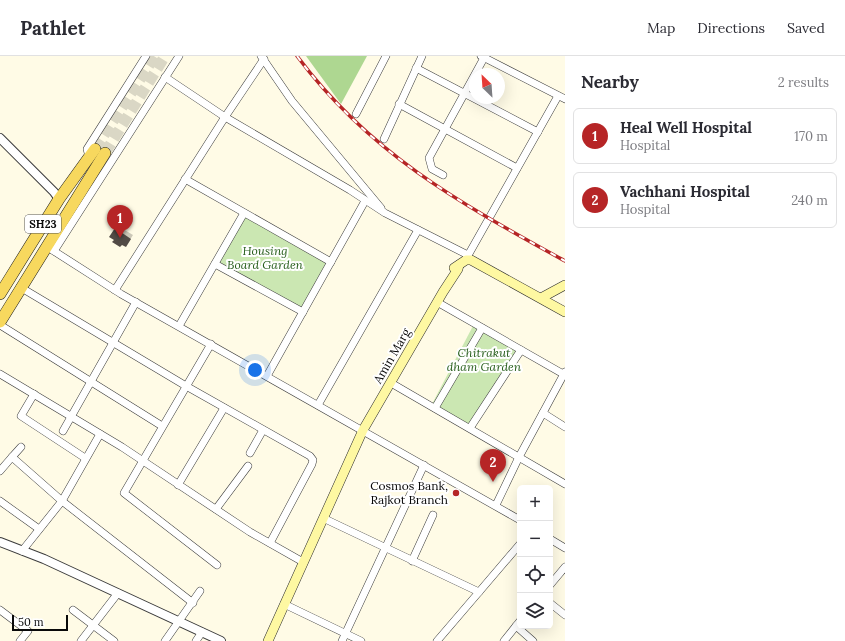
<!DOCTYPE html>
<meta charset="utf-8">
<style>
body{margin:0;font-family:Lora,serif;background:#f2f2f3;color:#2b2b33}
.controls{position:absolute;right:12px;bottom:12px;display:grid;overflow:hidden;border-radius:6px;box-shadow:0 4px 16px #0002}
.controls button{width:36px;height:36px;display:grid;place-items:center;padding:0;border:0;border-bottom:1px solid #e1e1e2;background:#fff;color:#2b2b33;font:20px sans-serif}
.compass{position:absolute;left:469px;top:12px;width:36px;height:36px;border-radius:50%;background:#fff;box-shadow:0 4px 16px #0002;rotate:335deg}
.scale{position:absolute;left:12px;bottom:10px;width:56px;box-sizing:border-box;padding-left:4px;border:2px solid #090909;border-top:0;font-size:11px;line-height:14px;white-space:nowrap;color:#090909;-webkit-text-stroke:3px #fff;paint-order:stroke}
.you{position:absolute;left:255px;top:314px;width:14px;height:14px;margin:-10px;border:3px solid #fff;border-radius:50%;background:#1a73e8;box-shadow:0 0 0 6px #1a73e833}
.badge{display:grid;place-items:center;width:26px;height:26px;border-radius:50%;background:#b62526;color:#fff;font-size:13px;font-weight:700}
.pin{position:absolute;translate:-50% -33px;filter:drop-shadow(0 1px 2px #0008)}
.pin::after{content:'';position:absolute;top:21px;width:14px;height:12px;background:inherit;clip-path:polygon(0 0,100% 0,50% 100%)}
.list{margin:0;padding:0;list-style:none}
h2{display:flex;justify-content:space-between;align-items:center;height:52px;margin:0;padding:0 16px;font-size:17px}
h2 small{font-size:13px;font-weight:400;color:#7c7c81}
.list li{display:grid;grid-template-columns:26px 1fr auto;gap:12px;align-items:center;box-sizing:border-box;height:56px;margin:0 8px 8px;padding:0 8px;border:1px solid #e1e1e2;border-radius:6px}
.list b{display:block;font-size:15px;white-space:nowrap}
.list p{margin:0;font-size:13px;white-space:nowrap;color:#7c7c81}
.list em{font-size:13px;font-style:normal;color:#7c7c81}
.icon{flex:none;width:22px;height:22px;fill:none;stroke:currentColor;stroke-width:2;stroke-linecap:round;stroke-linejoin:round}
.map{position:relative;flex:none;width:565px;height:585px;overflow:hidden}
header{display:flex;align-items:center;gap:24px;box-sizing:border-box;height:56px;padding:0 20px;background:#fff;border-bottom:1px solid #e1e1e2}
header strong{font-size:19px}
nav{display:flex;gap:22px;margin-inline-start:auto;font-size:14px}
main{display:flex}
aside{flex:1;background:#fff}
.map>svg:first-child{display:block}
.green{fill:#cbe7b2}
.forest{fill:#aed791}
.shadow{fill:#0003}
.building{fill:#524b46}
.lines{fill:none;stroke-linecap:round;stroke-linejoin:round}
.primary-tunnel{stroke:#dad7c5;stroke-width:11;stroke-dasharray:11 5.5;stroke-linecap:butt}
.minor-casing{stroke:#3c3c3c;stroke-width:8}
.tertiary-casing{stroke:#3c3c3c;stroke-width:10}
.secondary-casing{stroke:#2b2b2b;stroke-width:10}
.primary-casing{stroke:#1a1a1a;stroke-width:12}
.minor{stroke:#fff;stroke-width:7}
.tertiary{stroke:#fff;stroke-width:8}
.secondary{stroke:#fef8a2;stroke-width:9}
.primary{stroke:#f7d85e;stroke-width:11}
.rail-casing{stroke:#b62526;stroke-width:3.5}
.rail{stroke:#fff;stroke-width:2;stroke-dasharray:6;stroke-linecap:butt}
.poi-dot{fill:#b62526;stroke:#fff;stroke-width:1.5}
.labels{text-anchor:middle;stroke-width:4;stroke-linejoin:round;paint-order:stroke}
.shield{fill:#fff;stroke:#535353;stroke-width:1}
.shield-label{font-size:11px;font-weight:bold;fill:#090909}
.park-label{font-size:12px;font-style:italic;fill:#275e1c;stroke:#fff}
.street-label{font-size:12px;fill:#090909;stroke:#fff}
.poi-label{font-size:12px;fill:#090909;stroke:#fff;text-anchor:end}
</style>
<header>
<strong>Pathlet</strong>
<nav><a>Map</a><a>Directions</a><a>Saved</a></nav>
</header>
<main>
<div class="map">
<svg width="565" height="585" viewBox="0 0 565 585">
<rect width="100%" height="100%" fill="#fffbe6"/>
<g class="green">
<path d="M244 157 331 206 303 256 215 208Z"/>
<path d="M474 268 521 294 470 372 431 350Z"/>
</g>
<path class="forest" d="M306 0H367L341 48Z"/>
<path class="shadow" d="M118 170 133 179 128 187 115 183 116 173Z"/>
<path class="building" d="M115 172 131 183 126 191 122 189 120 191 112 186 114 184 109 181Z"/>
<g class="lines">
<g class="primary-tunnel">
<path d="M95 93 155 0"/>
<path d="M105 97 165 0"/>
</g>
<g class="minor-casing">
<g id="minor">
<path d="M261 0 292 45 381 152"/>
<path d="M481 0 565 43"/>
<path d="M416 12 538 76"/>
<path d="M165 21 225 61 350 134 385 157 468 199"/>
<path d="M399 48 517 112"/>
<path d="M356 58 386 0"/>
<path d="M384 83 422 0"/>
<path d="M89 101 87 93 146 0"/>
<path d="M443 119 432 113 429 102 485 0"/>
<path d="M185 123 331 206"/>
<path d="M46 190 121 238 520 464"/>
<path d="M54 195 179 0"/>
<path d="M466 203 558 40"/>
<path d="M215 208 303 256"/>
<path d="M20 231 186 330 310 400 313 404 312 408 270 487"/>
<path d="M115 234 225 61 264 3"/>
<path d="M437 246 565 319"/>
<path d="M0 269 162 370"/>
<path d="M179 270 244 157"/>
<path d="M211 288 124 437 217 509"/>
<path d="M0 318 122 391 250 476 303 506"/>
<path d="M267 320 365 145"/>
<path d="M391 327 565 428"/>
<path d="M34 338 21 360 85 402"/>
<path d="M318 349 418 174"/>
<path d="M435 352 482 272"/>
<path d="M543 357 565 371"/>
<path d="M470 372 521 294"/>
<path d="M63 375 136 246"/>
<path d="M250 397 263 374"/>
<path d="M12 401 21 391"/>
<path d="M0 415 12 401 62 445 193 547"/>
<path d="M178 429 224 352"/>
<path d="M0 445 39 473"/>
<path d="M496 449 519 401 565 316"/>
<path d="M216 453 248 410"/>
<path d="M323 462 479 536 520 488"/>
<path d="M550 483 565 492"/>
<path d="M22 495 62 445 100 378"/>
<path d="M412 505 433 459"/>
<path d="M550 529 565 511"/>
<path d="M550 547 565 559"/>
<path d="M284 548 361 585"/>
<path d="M0 554 28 575 20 585"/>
<path d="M73 554 114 585"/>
<path d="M516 570 533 585"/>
<path d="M81 585 118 537"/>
<path d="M165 585 200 535"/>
<path d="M196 585 202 576"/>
<path d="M342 585 424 409"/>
<path d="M437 585 479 536"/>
<path d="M504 585 520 565"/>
</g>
</g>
<g class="tertiary-casing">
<g id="tertiary">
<path d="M0 82 54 136 59 143"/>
<path d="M0 486 44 503 221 585"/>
</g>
</g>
<g class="secondary-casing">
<g id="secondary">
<path d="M454 212 466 204H471L565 256"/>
<path d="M541 242 565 229"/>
<path d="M268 585 363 374 443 236 458 213 459 209"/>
</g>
</g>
<g class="primary-casing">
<g id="primary">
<path d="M0 238 59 143 95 93"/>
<path d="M0 266 105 97"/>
</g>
</g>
<use href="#minor" class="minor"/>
<use href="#tertiary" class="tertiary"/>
<use href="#secondary" class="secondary"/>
<use href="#primary" class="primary"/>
<g class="rail-casing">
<path id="rail" d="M297 0C370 98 460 147 565 205"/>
</g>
<use href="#rail" class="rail"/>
</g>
<circle class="poi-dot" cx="456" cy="437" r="4"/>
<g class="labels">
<rect class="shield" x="25" y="159" width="36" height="18" rx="3"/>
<g class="shield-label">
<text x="43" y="172">SH23</text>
</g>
<g class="park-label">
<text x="265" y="199">Housing<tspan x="265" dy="14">Board Garden</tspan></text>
<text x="484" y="301">Chitrakut<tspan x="484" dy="14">dham Garden</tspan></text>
</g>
<g class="street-label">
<text transform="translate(392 300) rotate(-60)" y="4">Amin Marg</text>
</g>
<g class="poi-label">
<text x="448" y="434">Cosmos Bank,<tspan x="448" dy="14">Rajkot Branch</tspan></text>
</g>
</g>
</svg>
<div class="controls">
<button>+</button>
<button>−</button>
<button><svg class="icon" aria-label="locate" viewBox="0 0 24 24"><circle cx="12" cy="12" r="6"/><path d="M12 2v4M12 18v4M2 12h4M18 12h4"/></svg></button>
<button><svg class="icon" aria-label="layers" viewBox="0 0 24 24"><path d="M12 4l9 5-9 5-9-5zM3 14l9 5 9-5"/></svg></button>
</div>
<svg class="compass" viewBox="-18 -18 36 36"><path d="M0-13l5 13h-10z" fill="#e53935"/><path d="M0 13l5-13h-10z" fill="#7c7c81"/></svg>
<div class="scale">50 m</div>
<div class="you"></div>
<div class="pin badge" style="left:120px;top:182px">1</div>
<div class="pin badge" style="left:493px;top:426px">2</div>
</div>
<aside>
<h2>Nearby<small>2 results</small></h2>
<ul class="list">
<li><span class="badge">1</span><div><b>Heal Well Hospital</b><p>Hospital</p></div><em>170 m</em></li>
<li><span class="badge">2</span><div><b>Vachhani Hospital</b><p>Hospital</p></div><em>240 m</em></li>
</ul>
</aside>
</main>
